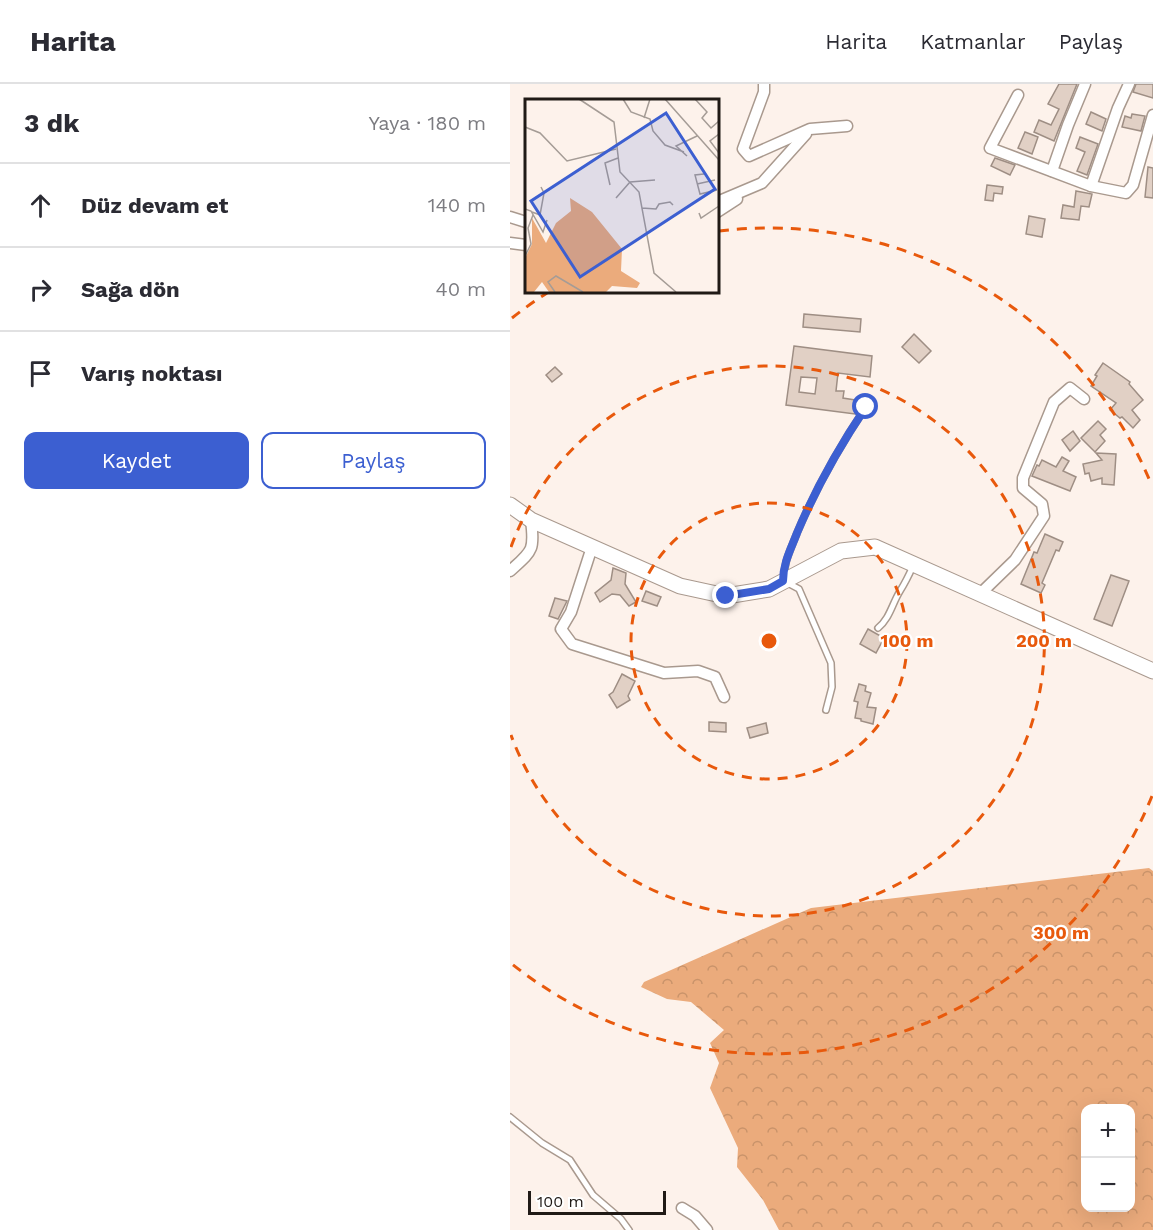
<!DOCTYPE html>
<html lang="tr">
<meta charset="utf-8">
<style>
body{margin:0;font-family:"Work Sans",sans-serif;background:#f7f7f7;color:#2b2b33}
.controls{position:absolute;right:18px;bottom:18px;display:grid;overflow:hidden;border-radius:12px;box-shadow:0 6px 24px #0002}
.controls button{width:54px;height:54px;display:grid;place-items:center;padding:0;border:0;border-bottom:2px solid #e1e1e2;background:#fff;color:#2b2b33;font:30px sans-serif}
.scale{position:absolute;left:18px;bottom:15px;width:138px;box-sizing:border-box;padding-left:6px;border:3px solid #201a16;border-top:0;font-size:16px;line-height:21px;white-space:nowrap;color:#201a16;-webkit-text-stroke:4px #fff;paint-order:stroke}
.stop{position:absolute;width:18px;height:18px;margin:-14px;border:4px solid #3c5fd1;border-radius:50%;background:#fff}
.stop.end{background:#3c5fd1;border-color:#fff;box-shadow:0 2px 6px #0008}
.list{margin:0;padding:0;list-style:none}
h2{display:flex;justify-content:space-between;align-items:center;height:78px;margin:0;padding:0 24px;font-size:26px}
h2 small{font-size:20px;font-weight:400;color:#7c7c81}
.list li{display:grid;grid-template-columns:39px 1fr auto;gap:18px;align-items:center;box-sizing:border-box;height:84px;padding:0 24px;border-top:2px solid #e1e1e2}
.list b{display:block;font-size:22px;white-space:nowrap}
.list em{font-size:20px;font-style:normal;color:#7c7c81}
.actions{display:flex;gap:12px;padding:18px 24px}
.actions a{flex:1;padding:14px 0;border:2px solid #3c5fd1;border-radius:12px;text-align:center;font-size:21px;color:#3c5fd1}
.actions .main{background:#3c5fd1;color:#fff}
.icon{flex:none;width:33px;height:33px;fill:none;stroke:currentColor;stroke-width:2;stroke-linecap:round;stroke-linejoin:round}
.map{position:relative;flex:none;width:643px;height:1146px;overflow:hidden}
header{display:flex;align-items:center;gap:36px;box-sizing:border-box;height:84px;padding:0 30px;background:#fff;border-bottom:2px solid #e1e1e2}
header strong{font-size:28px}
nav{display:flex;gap:33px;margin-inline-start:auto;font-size:21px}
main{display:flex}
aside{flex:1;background:#fff}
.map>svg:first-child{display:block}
.forest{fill:url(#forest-crowns);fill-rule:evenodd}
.building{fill:#e1d0c5;stroke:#9e8e84;stroke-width:1.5;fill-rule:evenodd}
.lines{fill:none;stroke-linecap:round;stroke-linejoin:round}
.lane-casing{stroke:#a9998e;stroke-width:8}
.street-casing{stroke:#a9998e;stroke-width:13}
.secondary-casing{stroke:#a9998e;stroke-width:17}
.lane{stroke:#fff;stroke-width:5}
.street{stroke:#fff;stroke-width:10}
.secondary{stroke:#fff;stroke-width:15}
.route{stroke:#3c5fd1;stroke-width:8}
.ring{fill:none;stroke:#e8590c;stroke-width:3;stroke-dasharray:10 8}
.inset-road{fill:none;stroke:#a59c96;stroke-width:1.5}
.view{fill:#3c5fd1;fill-opacity:0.15;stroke:#3c5fd1;stroke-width:3}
.inset-edge{fill:none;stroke:#201a16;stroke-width:3}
.centre{fill:#e8590c;stroke:#fff;stroke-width:3}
.ring-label{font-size:18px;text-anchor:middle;font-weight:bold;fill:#e8590c;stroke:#fff;stroke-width:4.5;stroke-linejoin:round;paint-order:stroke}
</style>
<header>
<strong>Harita</strong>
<nav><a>Harita</a><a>Katmanlar</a><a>Paylaş</a></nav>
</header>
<main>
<aside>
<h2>3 dk<small>Yaya · 180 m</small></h2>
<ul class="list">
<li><svg class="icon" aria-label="ahead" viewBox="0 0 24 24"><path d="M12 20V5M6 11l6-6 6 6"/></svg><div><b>Düz devam et</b></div><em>140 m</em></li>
<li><svg class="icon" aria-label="right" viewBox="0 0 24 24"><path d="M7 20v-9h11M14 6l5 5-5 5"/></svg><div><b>Sağa dön</b></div><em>40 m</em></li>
<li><svg class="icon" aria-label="arrive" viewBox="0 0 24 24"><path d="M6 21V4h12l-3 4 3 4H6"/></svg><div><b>Varış noktası</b></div></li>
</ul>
<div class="actions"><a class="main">Kaydet</a><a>Paylaş</a></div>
</aside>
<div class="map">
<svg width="643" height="1146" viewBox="0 0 643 1146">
<defs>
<pattern id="forest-crowns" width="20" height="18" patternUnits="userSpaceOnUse" patternTransform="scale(1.5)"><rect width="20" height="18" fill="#ebab7c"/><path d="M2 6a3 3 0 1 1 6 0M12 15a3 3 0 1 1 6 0" fill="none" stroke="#c9936a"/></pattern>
</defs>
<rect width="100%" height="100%" fill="#fdf2eb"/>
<path class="forest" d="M639 784 643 787V1146H269L253 1116 227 1083 228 1064 200 1004 209 979 200 959 214 946 181 918 157 915 131 903 134 898 301 824ZM576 1024H620V1124H576Z"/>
<g class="building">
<path d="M549 0H567L544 57 524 48 529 36 541 41 549 25 538 20Z"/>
<path d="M626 0H643V14L623 8Z"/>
<path d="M581 28 596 35 592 47 576 40Z"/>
<path d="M622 30 635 32 631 47 612 43 615 32 621 34Z"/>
<path d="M515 48 528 53 522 70 508 64Z"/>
<path d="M570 53 588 60 577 91 567 87 575 68 566 64Z"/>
<path d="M485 74 505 81 500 91 481 82Z"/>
<path d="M638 83 643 84V114L635 113Z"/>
<path d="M477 101 493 103 492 110 484 109 483 117 475 116Z"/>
<path d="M566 107 582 110 579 123 571 122 569 136 551 134 553 121 564 123Z"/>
<path d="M519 132 535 135 532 153 516 150Z"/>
<path d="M294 230 351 235 350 248 293 243Z"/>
<path d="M404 250 421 267 409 279 392 263Z"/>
<path d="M284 262 362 272 360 293 328 289 326 307H334L333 314 352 317 345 330 276 321ZM291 293 307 294 305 310 289 308Z"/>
<path d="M593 279 620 298 619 300 633 316 622 326 630 336 623 344 612 333 610 334 600 326 606 319 581 302 587 292 585 291Z"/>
<path d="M45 283 52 290 42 298 36 291Z"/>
<path d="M588 337 596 345 590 351 595 357 585 368 571 354Z"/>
<path d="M563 347 570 357 560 367 552 356Z"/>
<path d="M586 369 606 370 604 401 592 400V394L581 397 579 389 575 390 573 380 592 376Z"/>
<path d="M552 373 559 377 553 387 566 393 560 407 522 392 527 381 529 382 532 376 546 383Z"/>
<path d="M535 450 553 458 549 467 546 466 532 499 535 501 531 509 511 500 524 468 527 469Z"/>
<path d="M103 484 116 489 115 500 126 518 119 522 110 511 102 510 90 518 85 509 101 496Z"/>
<path d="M601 491 619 497 602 542 584 535Z"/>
<path d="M136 507 151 513 147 522 132 517Z"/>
<path d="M45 514 57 517 48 535 39 532Z"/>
<path d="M358 545 374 554 366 569 350 560Z"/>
<path d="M112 590 125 597 118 612 120 616 107 624 99 611 103 608Z"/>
<path d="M349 600 356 602 355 607 361 609 357 623 366 624 363 640 351 637V635L345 634 348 618 344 617Z"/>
<path d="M199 638 216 639V648L199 647Z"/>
<path d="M256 639 258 649 240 654 237 644Z"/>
</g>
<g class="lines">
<g class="lane-casing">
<g id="lane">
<path d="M368 544C380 534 382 520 390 507 395 499 399 491 403 482"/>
<path d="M316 626 322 603 321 579 289 505 274 497C273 479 281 465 287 449 306 404 329 363 356 323"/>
<path d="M0 1033 32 1059 60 1076 83 1111 111 1135 119 1146"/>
</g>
</g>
<g class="street-casing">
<g id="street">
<path d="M254 0V8L233 65 239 72 300 45 337 42"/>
<path d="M508 11 480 64 581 102 616 109 623 101 643 31"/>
<path d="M542 87 558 41 575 0"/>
<path d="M581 102 608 24 619 0"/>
<path d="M207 118 252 99 296 50"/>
<path d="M207 128 227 115"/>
<path d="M0 133 16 138"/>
<path d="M0 159 16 161"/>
<path d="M82 463 61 528 51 545 62 560 154 589 188 587 205 593 214 613"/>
<path d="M0 487C22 467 25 467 21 436"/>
<path d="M470 510 505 476 534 432 532 420 513 404V394L544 318 560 304 574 315"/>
<path d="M172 1124 185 1132 197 1146"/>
</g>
</g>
<g class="secondary-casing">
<path id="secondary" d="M0 421 21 436 170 502 216 512 259 505 331 467 365 463 643 587"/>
</g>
<use href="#lane" class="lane"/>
<use href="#street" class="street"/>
<use href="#secondary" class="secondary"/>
</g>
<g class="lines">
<path class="route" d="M216 512 259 505 273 497C273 479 281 465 287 449 306 404 329 363 356 323"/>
</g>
<g class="ring">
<circle cx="259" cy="557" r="138"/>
<path d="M1 463A275 275 0 1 1 1 651"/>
<path d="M642 712A413 413 0 0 1 2 880M2 234A413 413 0 0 1 37 209M209 147A413 413 0 0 1 642 402"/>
</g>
<g transform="translate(15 15)">
<rect width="194" height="194" fill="#fdf2eb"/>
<path d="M45 99 67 113 97 150 96 172 115 184 112 189 87 187 81 193H24L17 183 9 193H1L0 159 7 145V119L21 144 31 124 46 112Z" fill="#ebab7c"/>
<path class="inset-road" d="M54 0 89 23 95 73 114 93 129 174 151 193M98 0 106 13 125 20 128 32 140 46 159 53M140 0 194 61M170 0 182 13 177 19 186 29 194 22M119 19 125 0M0 28 15 34 42 62 91 50M194 35 185 42 194 54M162 57 151 47 172 37M179 75 170 76 175 95 192 91M172 85 190 81M85 86 80 64 93 59M91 99 105 83 130 81M117 109 131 110 134 105 145 103 148 106M0 110 6 112 18 133 22 121M7 113 15 116 19 94 16 88M174 114 176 119 194 107M0 157 6 145 3 129 8 116M30 193 23 183 31 177 58 193"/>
<path class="view" d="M141 14 190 90 55 178 6 102Z"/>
<rect width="194" height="194" class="inset-edge"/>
</g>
<circle cx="259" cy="557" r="9" class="centre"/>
<g class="ring-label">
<text x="397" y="563">100 m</text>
<text x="534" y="563">200 m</text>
<text x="551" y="855">300 m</text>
</g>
</svg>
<div class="controls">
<button>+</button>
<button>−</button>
</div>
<div class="scale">100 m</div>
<div class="stop" style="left:356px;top:323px"></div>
<div class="stop end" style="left:216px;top:512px"></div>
</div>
</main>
